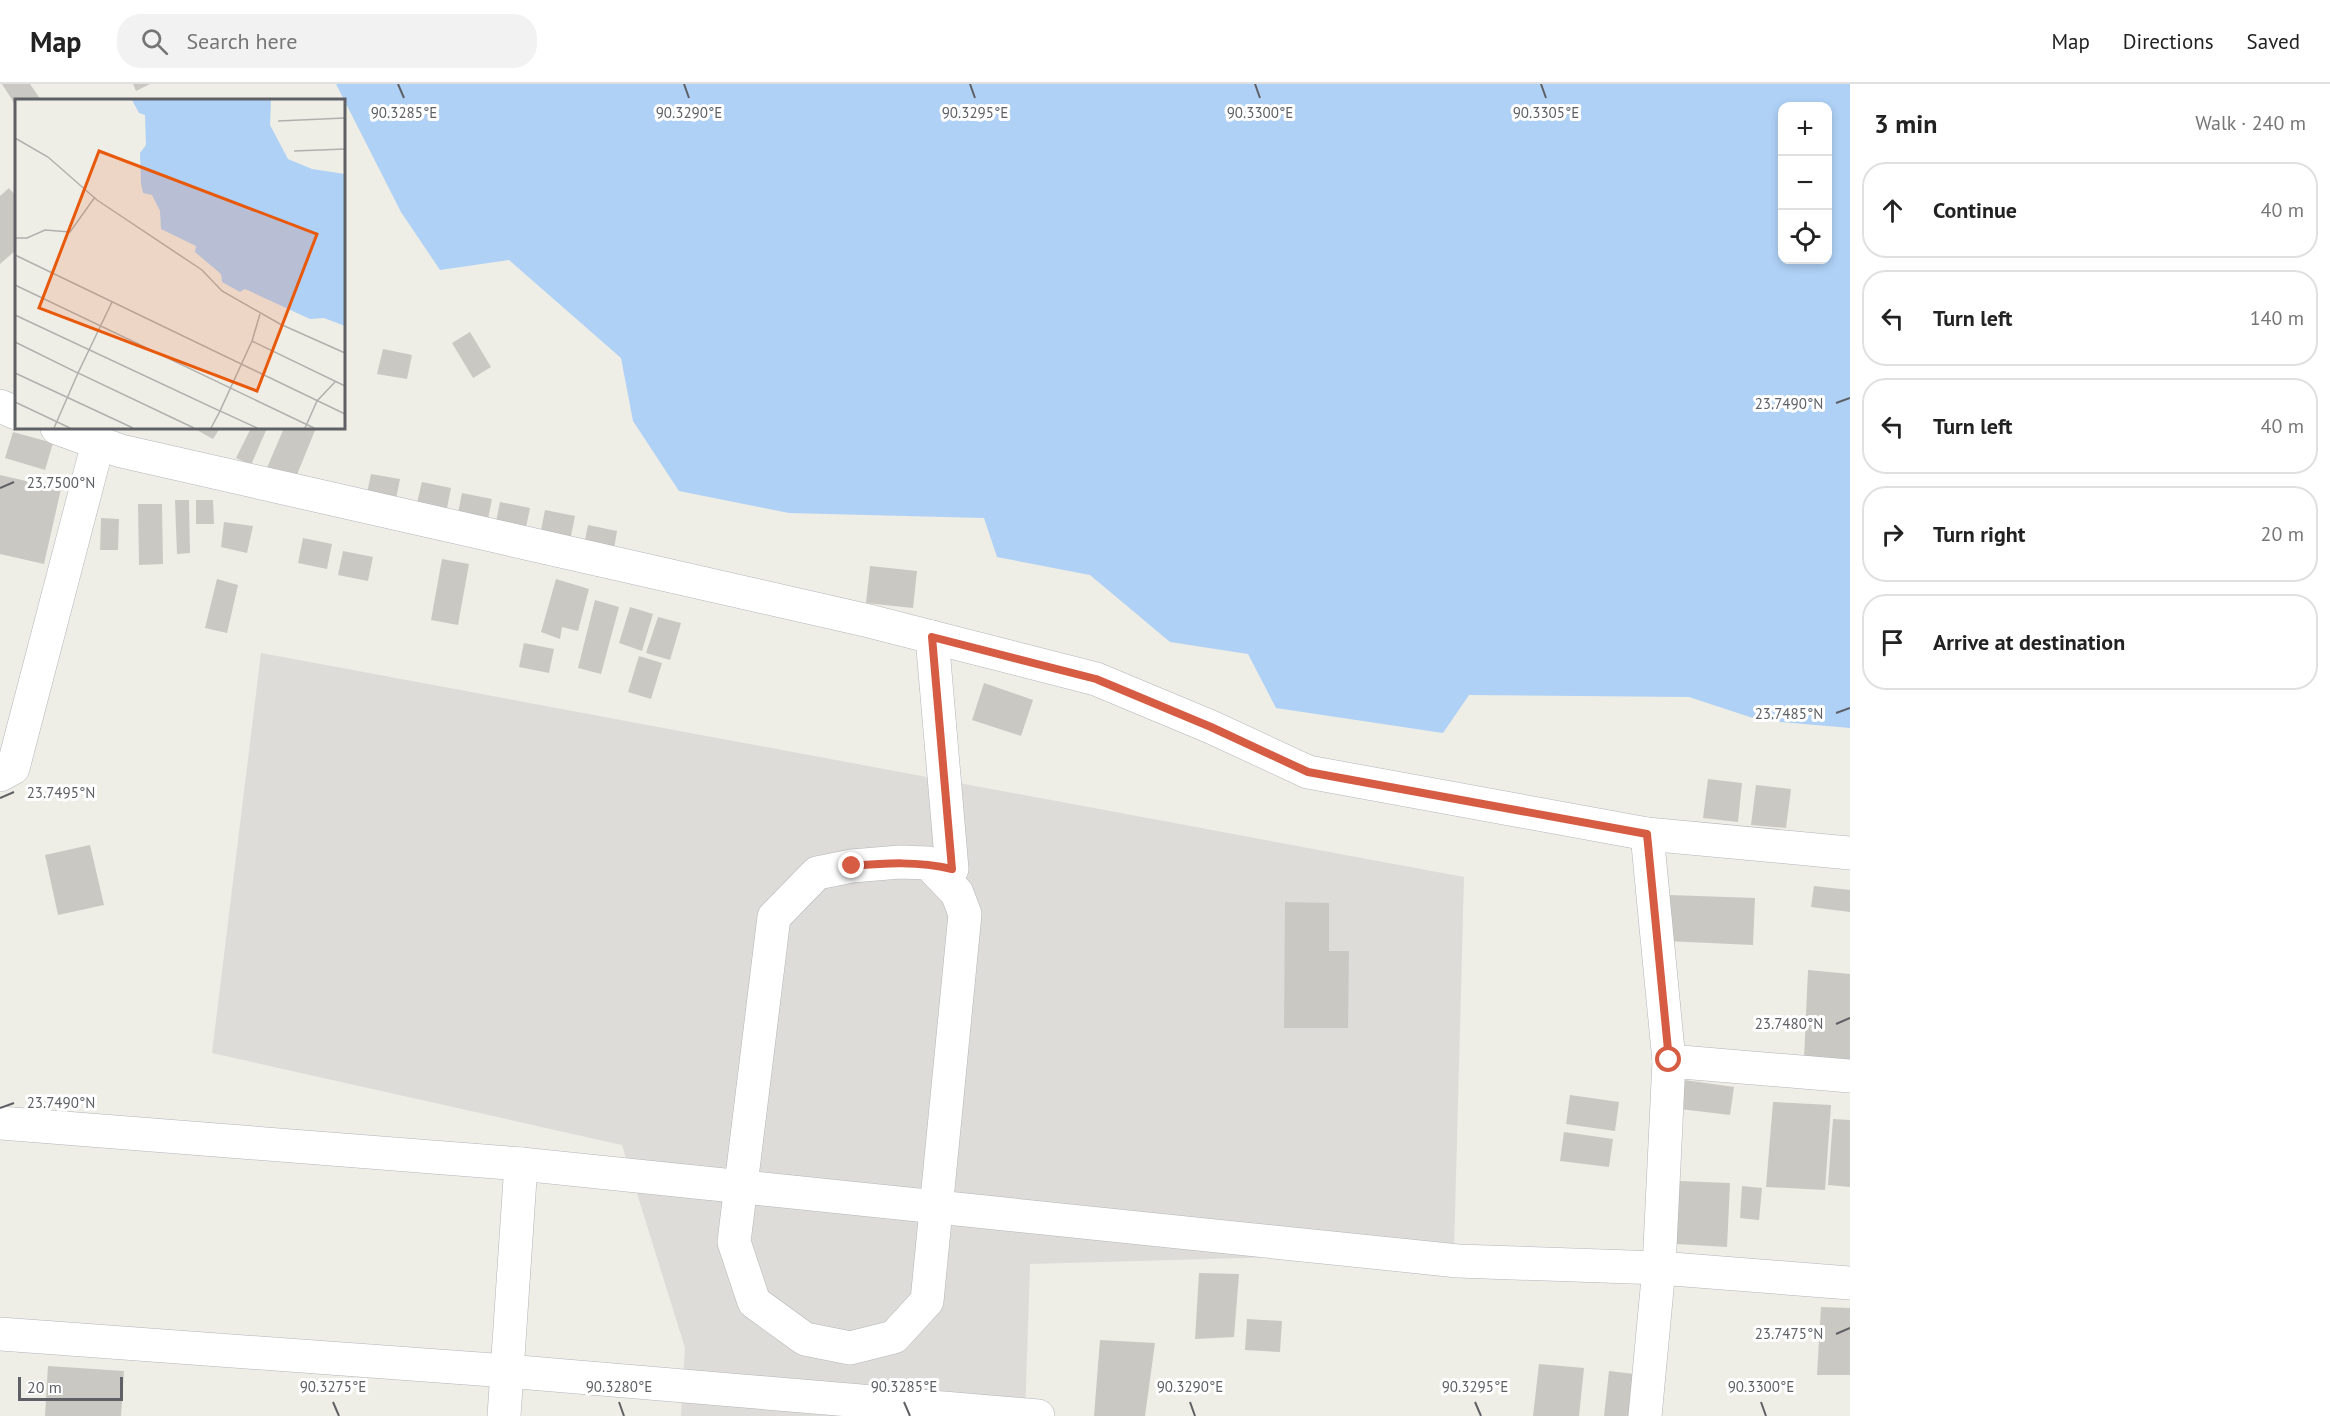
<!DOCTYPE html>
<meta charset="utf-8">
<style>
body{margin:0;font-family:"PT Sans",sans-serif;background:#f2f2f2;color:#222}
.controls{position:absolute;right:18px;top:18px;display:grid;overflow:hidden;border-radius:12px;box-shadow:0 3px 9px #0003}
.controls button{width:54px;height:54px;display:grid;place-items:center;padding:0;border:0;border-bottom:2px solid #e0e0e0;background:#fff;color:#222;font:30px sans-serif}
.scale{position:absolute;left:18px;bottom:15px;width:105px;box-sizing:border-box;padding-left:6px;border:3px solid #5e6065;border-top:0;font-size:16px;line-height:21px;white-space:nowrap;color:#5e6065;-webkit-text-stroke:4px #fff;paint-order:stroke}
.stop{position:absolute;width:18px;height:18px;margin:-14px;border:4px solid #d75c44;border-radius:50%;background:#fff}
.stop.end{background:#d75c44;border-color:#fff;box-shadow:0 2px 6px #0008}
.list{margin:0;padding:0;list-style:none}
h2{display:flex;justify-content:space-between;align-items:center;height:78px;margin:0;padding:0 24px;font-size:26px}
h2 small{font-size:20px;font-weight:400;color:#767676}
.list li{display:grid;grid-template-columns:39px 1fr auto;gap:18px;align-items:center;box-sizing:border-box;height:96px;margin:0 12px 12px;padding:0 12px;border:2px solid #e0e0e0;border-radius:24px}
.list b{display:block;font-size:22px;white-space:nowrap}
.list em{font-size:20px;font-style:normal;color:#767676}
.icon{flex:none;width:33px;height:33px;fill:none;stroke:currentColor;stroke-width:2;stroke-linecap:round;stroke-linejoin:round}
.map{position:relative;flex:none;width:1850px;height:1332px;overflow:hidden}
header{display:flex;align-items:center;gap:36px;box-sizing:border-box;height:84px;padding:0 30px;background:#fff;border-bottom:2px solid #e0e0e0}
header strong{font-size:28px}
nav{display:flex;gap:33px;margin-inline-start:auto;font-size:21px}
.search{width:420px;height:54px;background:#f2f2f2;display:flex;align-items:center;gap:15px;box-sizing:border-box;padding:0 21px;border-radius:24px;color:#767676;font-size:22px}
main{display:flex}
aside{flex:1;background:#fff}
.map>svg:first-child{display:block}
.industrial{fill:#dddcd8}
.water{fill:#afd1f6;fill-rule:evenodd}
.building{fill:#cac8c3}
.lines{fill:none;stroke-linecap:round;stroke-linejoin:round}
.minor-casing{stroke:#b3b5b9;stroke-width:34}
.minor{stroke:#fff;stroke-width:33}
.route{stroke:#d75c44;stroke-width:8}
.ticks{fill:none;stroke:#5e6065;stroke-width:2}
.inset-road{fill:none;stroke:#b0b1ae;stroke-width:1.5}
.view{fill:#e8590c;fill-opacity:0.15;stroke:#e8590c;stroke-width:3}
.inset-edge{fill:none;stroke:#5e6065;stroke-width:3}
.ticks-label{font-size:15px;text-anchor:middle;fill:#5e6065;stroke:#fff;stroke-width:6;stroke-linejoin:round;paint-order:stroke}
</style>
<header>
<strong>Map</strong>
<div class="search"><svg class="icon" aria-label="search" viewBox="0 0 24 24"><circle cx="10" cy="10" r="6"/><path d="M15 15l6 6"/></svg>Search here</div>
<nav><a>Map</a><a>Directions</a><a>Saved</a></nav>
</header>
<main>
<div class="map">
<svg width="1850" height="1332" viewBox="0 0 1850 1332">
<rect width="100%" height="100%" fill="#eeede6"/>
<path class="industrial" d="M261 569 1464 793 1454 1168 1030 1180 1025 1332H681L685 1264 622 1061 212 969Z"/>
<path class="water" d="M336 0H1850V644L1759 636 1689 613 1469 611 1443 649 1276 624 1248 570 1170 558 1090 491 997 473 984 434 789 429 679 407 633 337 621 274 509 176 440 186 401 128ZM1782 22H1828V176H1782Z"/>
<g class="building">
<path d="M2 0H30L41 16H16V22Z"/>
<path d="M133 0H150L136 7Z"/>
<path d="M9 104 16 112V166L0 180V112Z"/>
<path d="M470 248 491 283 473 294 452 259Z"/>
<path d="M383 265 412 271 407 295 377 290Z"/>
<path d="M196 344H220L213 355 195 345Z"/>
<path d="M251 344H267L251 381 236 374Z"/>
<path d="M284 344H316L296 393 266 386Z"/>
<path d="M13 348 53 359 45 386 5 374Z"/>
<path d="M371 390 400 395 395 420 366 414Z"/>
<path d="M0 391 61 405 44 480 0 470Z"/>
<path d="M422 398 451 404 446 429 416 423Z"/>
<path d="M462 409 492 415 487 440 457 434Z"/>
<path d="M175 416H189L190 469 177 470Z"/>
<path d="M196 416H213L214 440H196Z"/>
<path d="M500 418 530 424 525 448 495 443Z"/>
<path d="M138 420H162L163 480 139 481Z"/>
<path d="M545 426 575 432 570 457 540 451Z"/>
<path d="M101 434 119 435 118 466H100Z"/>
<path d="M224 438 253 442 247 469 221 463Z"/>
<path d="M588 441 617 447 613 471 583 466Z"/>
<path d="M303 454 332 460 327 485 298 479Z"/>
<path d="M343 467 373 473 368 497 338 491Z"/>
<path d="M442 475 469 480 458 541 431 536Z"/>
<path d="M870 482 917 487 913 524 866 519Z"/>
<path d="M217 495 238 501 227 549 205 544Z"/>
<path d="M556 495 589 505 578 547 562 543 560 555 541 548Z"/>
<path d="M595 516 619 523 601 590 578 584Z"/>
<path d="M630 523 653 530 642 567 619 559Z"/>
<path d="M658 533 681 539 670 576 646 569Z"/>
<path d="M524 559 554 565 549 589 519 583Z"/>
<path d="M639 572 662 579 651 615 628 608Z"/>
<path d="M984 599 1033 616 1021 652 972 636Z"/>
<path d="M1708 695 1742 699 1738 738 1703 734Z"/>
<path d="M1756 701 1791 705 1786 744 1751 741Z"/>
<path d="M90 761 104 821 58 831 45 771Z"/>
<path d="M1814 802 1850 806V828L1811 823Z"/>
<path d="M1669 811 1755 814 1753 861 1666 857Z"/>
<path d="M1285 818 1329 819V867H1349L1348 944H1284Z"/>
<path d="M1808 886 1850 890V978L1804 974Z"/>
<path d="M1684 996 1734 1003 1730 1031 1680 1025Z"/>
<path d="M1570 1011 1619 1018 1615 1047 1566 1040Z"/>
<path d="M1773 1018 1831 1021 1825 1106 1766 1103Z"/>
<path d="M1833 1035 1850 1036V1103L1828 1101Z"/>
<path d="M1564 1048 1613 1055 1609 1083 1560 1077Z"/>
<path d="M1679 1097 1730 1099 1727 1163 1676 1160Z"/>
<path d="M1742 1102 1762 1104 1759 1136 1740 1134Z"/>
<path d="M1199 1189 1239 1190 1234 1253 1195 1255Z"/>
<path d="M1821 1223 1850 1224V1291H1817Z"/>
<path d="M1247 1235 1282 1237 1280 1268 1245 1266Z"/>
<path d="M1100 1256 1155 1259 1145 1332H1094Z"/>
<path d="M1539 1280 1584 1284 1579 1332H1533Z"/>
<path d="M48 1282 124 1287 121 1332H45Z"/>
<path d="M1609 1287 1643 1291 1637 1332H1604Z"/>
</g>
<g class="lines">
<g class="minor-casing">
<g id="minor">
<path d="M0 322 16 329"/>
<path d="M57 344 121 367 869 537 1096 595 1211 643 1308 688 1647 750 1850 769"/>
<path d="M0 691 13 684 98 359"/>
<path d="M928 779 957 809 965 830 927 1217 894 1253 850 1264 805 1255 754 1218 734 1158 774 833 817 789 852 782 900 778 928 779 952 785 932 553"/>
<path d="M1669 977 1850 992"/>
<path d="M0 1039 521 1080 1458 1177 1659 1184 1850 1199"/>
<path d="M0 1250 507 1287 1038 1332"/>
<path d="M504 1332 521 1080"/>
<path d="M1645 1332 1659 1184 1669 977 1647 750"/>
</g>
</g>
<use href="#minor" class="minor"/>
</g>
<g class="lines">
<path class="route" d="M852 782C886 779 918 777 952 785L932 553 1096 595 1211 643 1308 688 1647 750 1669 976"/>
</g>
<path class="ticks" d="M398 0 404 14M684 0 689 14M970 0 975 14M1255 0 1260 14M1541 0 1546 14M1836 319 1850 314M0 404 14 398M1836 629 1850 624M0 714 14 708M1836 940 1850 934M0 1024 14 1019M1836 1250 1850 1244M333 1318 339 1332M619 1318 624 1332M904 1318 910 1332M1190 1318 1195 1332M1475 1318 1481 1332M1761 1318 1766 1332"/>
<g transform="translate(15 15)">
<rect width="330" height="330" fill="#eeede6"/>
<path d="M117 1H256L255 26 273 60 297 70 330 75V227L309 219 295 220 230 190 225 193 207 183 206 175 180 153 181 147 146 130 145 112 137 96 128 94 126 85 125 54 131 46 130 16 124 14Z" fill="#afd1f6"/>
<path class="inset-road" d="M263 22 330 19M0 39 33 58 82 101 187 171 207 192 265 225 330 254M279 52 330 50M0 139H12L30 131 55 133 80 98M0 156 330 315M0 186 299 329M97 203 63 274 179 329M0 216 205 312 196 329M237 242 330 287M0 243 63 274 39 329M0 274 118 329M0 303 55 329M242 329 205 312 237 242 245 215M290 329 302 302 320 283"/>
<path class="view" d="M84 52 302 135 242 292 24 209Z"/>
<rect width="330" height="330" class="inset-edge"/>
</g>
<g class="ticks-label">
<text x="404" y="34">90.3285°E</text>
<text x="689" y="34">90.3290°E</text>
<text x="975" y="34">90.3295°E</text>
<text x="1260" y="34">90.3300°E</text>
<text x="1546" y="34">90.3305°E</text>
<text x="1789" y="325">23.7490°N</text>
<text x="61" y="404">23.7500°N</text>
<text x="1789" y="635">23.7485°N</text>
<text x="61" y="714">23.7495°N</text>
<text x="1789" y="945">23.7480°N</text>
<text x="61" y="1024">23.7490°N</text>
<text x="1789" y="1255">23.7475°N</text>
<text x="333" y="1308">90.3275°E</text>
<text x="619" y="1308">90.3280°E</text>
<text x="904" y="1308">90.3285°E</text>
<text x="1190" y="1308">90.3290°E</text>
<text x="1475" y="1308">90.3295°E</text>
<text x="1761" y="1308">90.3300°E</text>
</g>
</svg>
<div class="controls">
<button>+</button>
<button>−</button>
<button><svg class="icon" aria-label="locate" viewBox="0 0 24 24"><circle cx="12" cy="12" r="6"/><path d="M12 2v4M12 18v4M2 12h4M18 12h4"/></svg></button>
</div>
<div class="scale">20 m</div>
<div class="stop" style="left:1669px;top:976px"></div>
<div class="stop end" style="left:852px;top:782px"></div>
</div>
<aside>
<h2>3 min<small>Walk · 240 m</small></h2>
<ul class="list">
<li><svg class="icon" aria-label="ahead" viewBox="0 0 24 24"><path d="M12 20V5M6 11l6-6 6 6"/></svg><div><b>Continue</b></div><em>40 m</em></li>
<li><svg class="icon" aria-label="left" viewBox="0 0 24 24"><path d="M17 20v-9H6M10 6l-5 5 5 5"/></svg><div><b>Turn left</b></div><em>140 m</em></li>
<li><svg class="icon" aria-label="left" viewBox="0 0 24 24"><path d="M17 20v-9H6M10 6l-5 5 5 5"/></svg><div><b>Turn left</b></div><em>40 m</em></li>
<li><svg class="icon" aria-label="right" viewBox="0 0 24 24"><path d="M7 20v-9h11M14 6l5 5-5 5"/></svg><div><b>Turn right</b></div><em>20 m</em></li>
<li><svg class="icon" aria-label="arrive" viewBox="0 0 24 24"><path d="M6 21V4h12l-3 4 3 4H6"/></svg><div><b>Arrive at destination</b></div></li>
</ul>
</aside>
</main>
